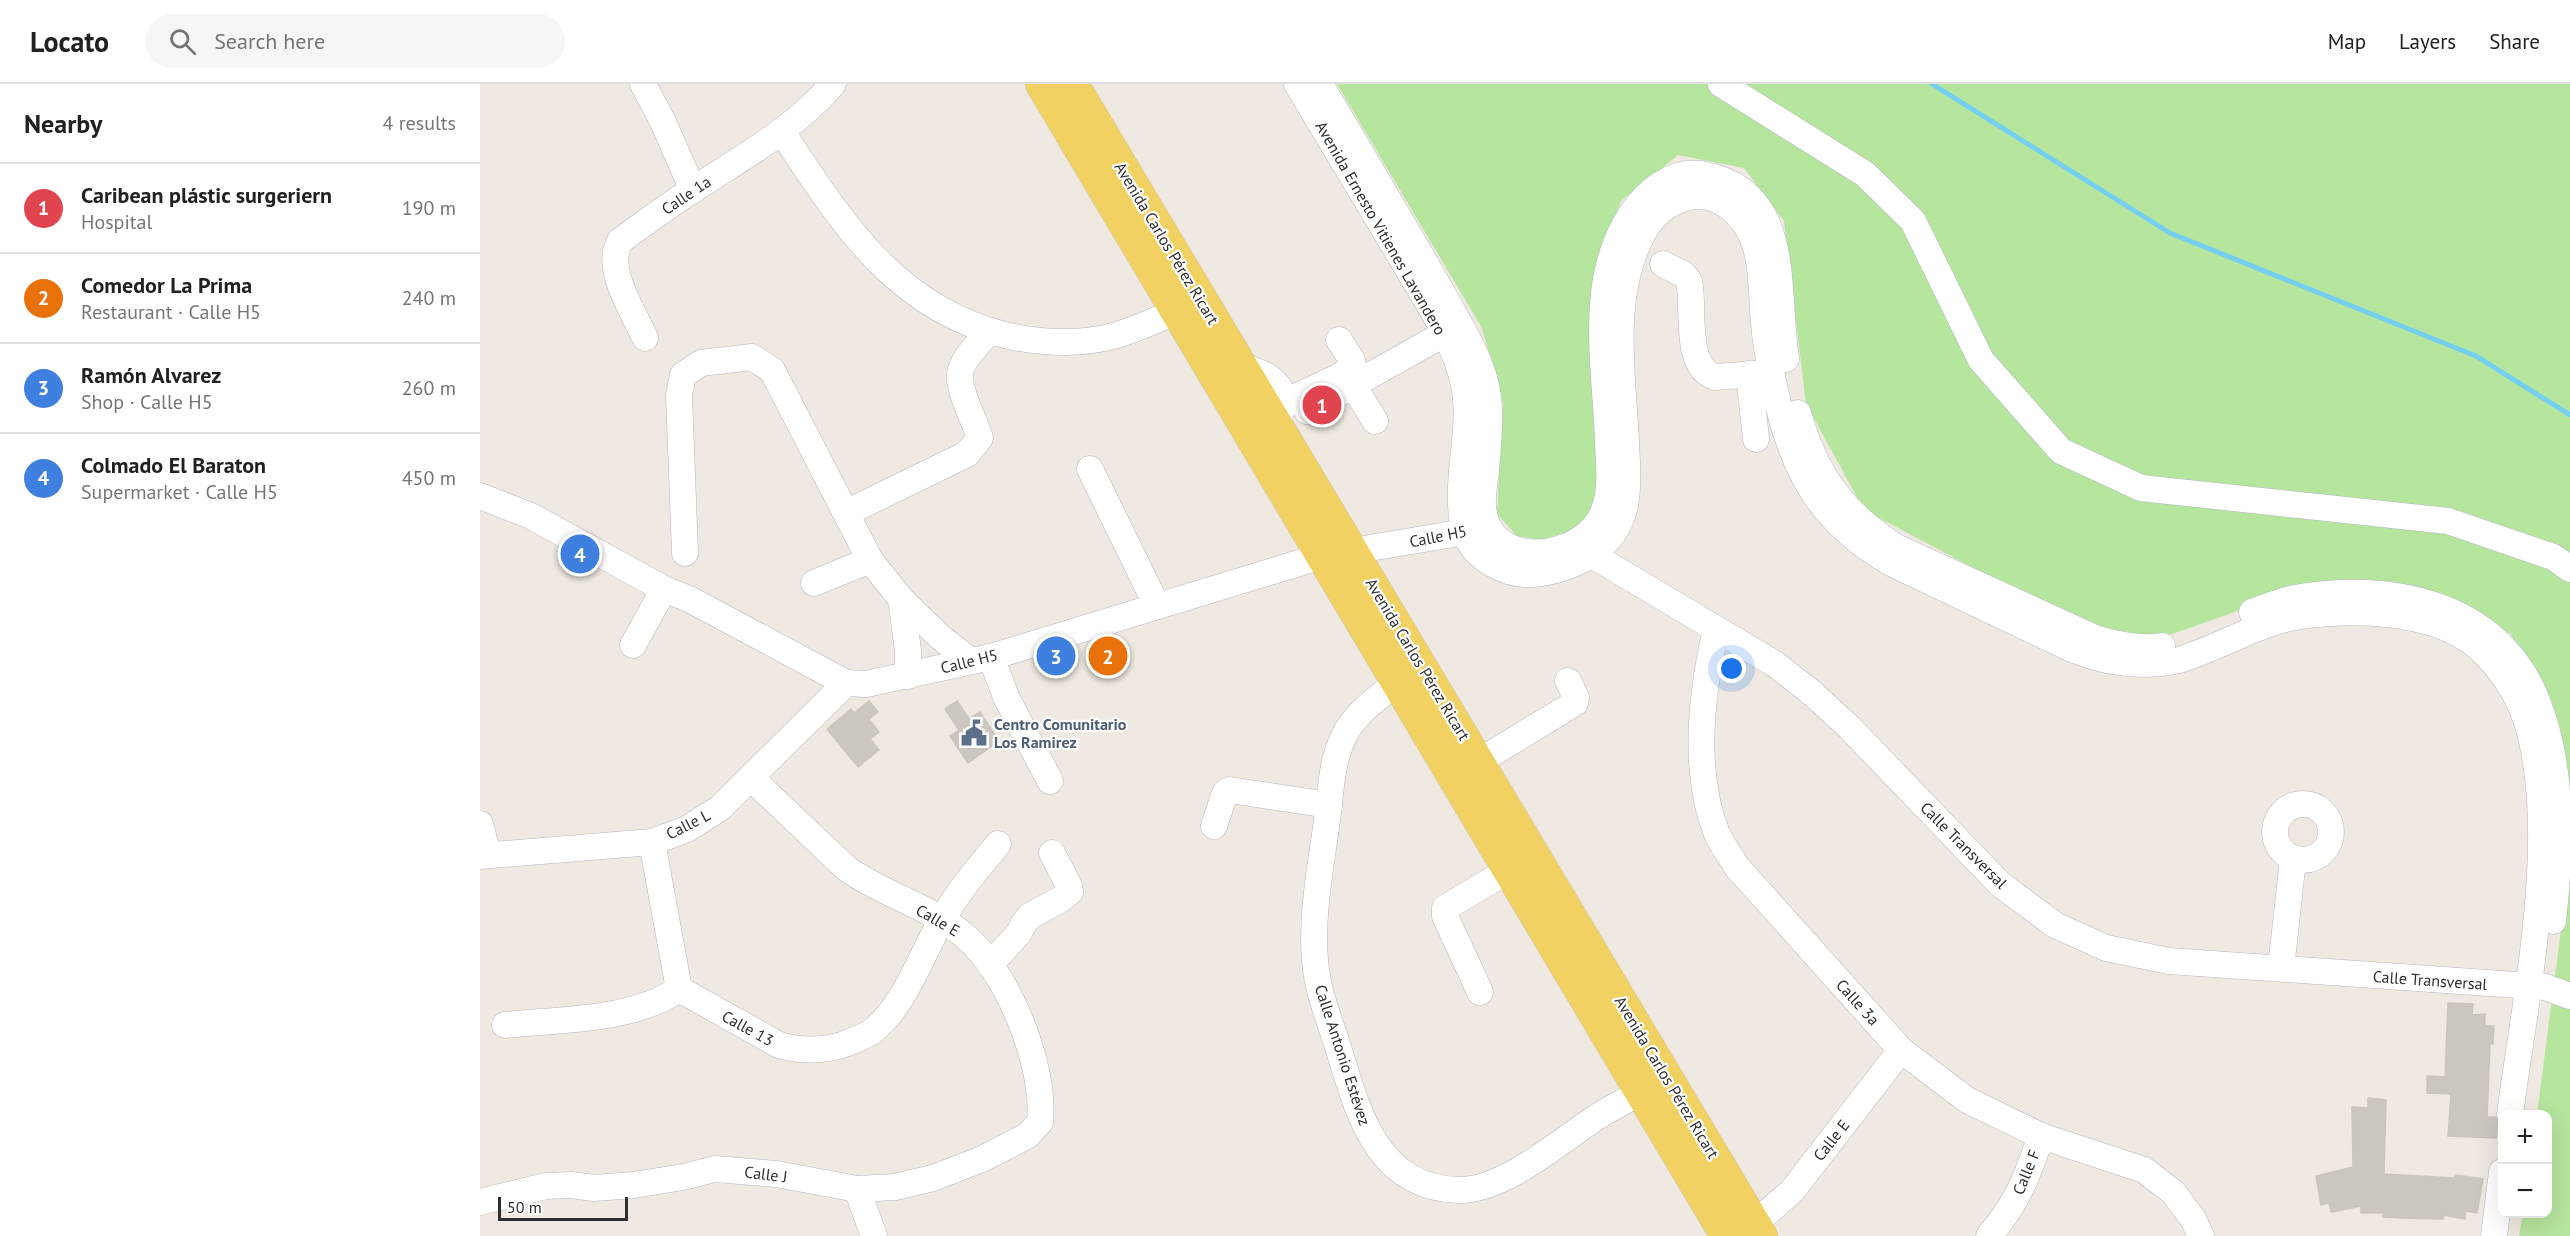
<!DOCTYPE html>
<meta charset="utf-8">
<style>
body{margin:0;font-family:"PT Sans",sans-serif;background:#f6f6f6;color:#202124}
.controls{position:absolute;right:18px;bottom:18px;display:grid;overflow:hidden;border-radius:12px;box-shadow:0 6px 24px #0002}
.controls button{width:54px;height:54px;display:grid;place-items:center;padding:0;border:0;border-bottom:2px solid #e0e0e0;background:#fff;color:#202124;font:30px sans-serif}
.scale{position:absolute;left:18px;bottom:15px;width:130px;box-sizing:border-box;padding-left:6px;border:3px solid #2e2e2e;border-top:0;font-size:16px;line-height:21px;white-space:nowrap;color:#2e2e2e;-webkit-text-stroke:4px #fff;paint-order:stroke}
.you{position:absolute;left:1252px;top:585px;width:21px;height:21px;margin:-15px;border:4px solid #fff;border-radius:50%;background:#1a73e8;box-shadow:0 0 0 9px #1a73e833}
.badge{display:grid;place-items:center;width:39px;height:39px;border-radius:50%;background:#0b8043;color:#fff;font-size:20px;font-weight:700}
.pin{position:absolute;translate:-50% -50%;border:3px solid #fff;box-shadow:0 2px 6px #0006}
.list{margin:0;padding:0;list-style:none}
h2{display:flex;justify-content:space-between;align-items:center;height:78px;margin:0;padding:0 24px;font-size:26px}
h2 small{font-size:20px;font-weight:400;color:#757577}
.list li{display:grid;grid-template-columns:39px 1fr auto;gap:18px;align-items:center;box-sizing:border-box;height:90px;padding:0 24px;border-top:2px solid #e0e0e0}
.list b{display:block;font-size:22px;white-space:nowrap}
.list p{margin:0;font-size:20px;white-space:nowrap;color:#757577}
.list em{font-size:20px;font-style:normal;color:#757577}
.icon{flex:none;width:33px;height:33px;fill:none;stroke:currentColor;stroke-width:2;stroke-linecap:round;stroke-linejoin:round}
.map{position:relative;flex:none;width:2090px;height:1152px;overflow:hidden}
header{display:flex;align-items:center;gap:36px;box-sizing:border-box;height:84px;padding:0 30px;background:#fff;border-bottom:2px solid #e0e0e0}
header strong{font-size:28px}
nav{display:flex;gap:33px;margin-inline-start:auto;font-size:21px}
.search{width:420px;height:54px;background:#f6f6f6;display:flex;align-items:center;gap:15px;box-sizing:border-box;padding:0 21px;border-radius:33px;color:#757577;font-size:22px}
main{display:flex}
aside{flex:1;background:#fff}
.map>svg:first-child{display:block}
.green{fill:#b6e59e}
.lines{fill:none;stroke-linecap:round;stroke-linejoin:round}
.stream{stroke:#75cff0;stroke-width:5}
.building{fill:#cbc7bf;stroke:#cbc5ba;stroke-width:1.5}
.minor-casing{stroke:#b4b7c1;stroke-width:27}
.major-casing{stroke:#c9c9c9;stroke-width:34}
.minor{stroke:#fff;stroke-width:26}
.major{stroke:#f2d163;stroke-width:33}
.labels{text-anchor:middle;stroke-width:4.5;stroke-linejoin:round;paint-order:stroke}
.street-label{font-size:16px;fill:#2e2e2e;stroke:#fff}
.service-label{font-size:16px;font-weight:bold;fill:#4e5e75;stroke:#fff;text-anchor:start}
</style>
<header>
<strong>Locato</strong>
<div class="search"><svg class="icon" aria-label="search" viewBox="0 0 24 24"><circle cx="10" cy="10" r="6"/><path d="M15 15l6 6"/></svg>Search here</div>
<nav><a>Map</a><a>Layers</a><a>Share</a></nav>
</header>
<main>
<aside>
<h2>Nearby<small>4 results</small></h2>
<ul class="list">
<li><span class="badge" style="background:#e0444e">1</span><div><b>Caribean plástic surgeriern</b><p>Hospital</p></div><em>190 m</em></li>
<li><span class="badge" style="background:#e8710a">2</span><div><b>Comedor La Prima</b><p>Restaurant · Calle H5</p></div><em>240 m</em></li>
<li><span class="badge" style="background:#3f7fe0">3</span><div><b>Ramón Alvarez</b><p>Shop · Calle H5</p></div><em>260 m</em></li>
<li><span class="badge" style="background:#3f7fe0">4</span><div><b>Colmado El Baraton</b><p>Supermarket · Calle H5</p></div><em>450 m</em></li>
</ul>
</aside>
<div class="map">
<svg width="2090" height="1152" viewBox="0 0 2090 1152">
<rect width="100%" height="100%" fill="#efe9e1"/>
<g class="green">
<path d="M857 0H2090V722L2075 633 2031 550 1947 505 1829 502 1692 550 1642 551 1522 499 1384 426 1326 320 1304 137 1264 84 1198 71 1141 117 1116 183V421L1095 445 1062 456 1037 452 1017 430 1023 319 1002 244Z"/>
<path d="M2090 777V1152H2039L2043 1130H2068V1030H2057Z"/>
</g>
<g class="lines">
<path class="stream" d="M1452 0 1690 149 1996 272 2090 331"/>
</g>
<g class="building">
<path d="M634 551 645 573 619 586 612 570 620 566 615 557Z"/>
<path d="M585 566 592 577 572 588 564 573Z"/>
<path d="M389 617 398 628 389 635 399 648 390 655 399 666 378 683 347 645 371 625 374 629Z"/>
<path d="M477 617 489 635 500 628 519 657 488 679 470 652 479 646 465 625Z"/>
<path d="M1968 919 1993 920 1992 931 2005 930V942H2014L2013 960H2010L2007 1033H2016L2018 1038 2016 1054 1968 1052 1971 1010 1947 1009V992L1965 993Z"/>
<path d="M1888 1014 1906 1016 1904 1090 1975 1094 1976 1091 2003 1095 1997 1129 1986 1127 1985 1135 1964 1131 1963 1135 1920 1134 1903 1133V1129H1881V1122L1851 1128 1849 1119 1841 1121 1836 1092 1873 1083 1872 1023 1888 1024Z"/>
</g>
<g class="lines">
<g class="minor-casing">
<g id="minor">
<path d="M163 0 182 36 213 106"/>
<path d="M817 0C853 60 889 120 925 180 946 216 976 260 984 301 994 348 971 404 986 450 994 475 1028 492 1053 490 1089 487 1129 468 1142 432 1150 409 1147 381 1146 358 1143 290 1129 214 1162 151 1170 135 1182 123 1199 116 1217 109 1232 111 1248 122 1286 150 1280 197 1284 239 1286 266 1292 293 1298 320 1316 394 1344 440 1411 479L1594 566C1629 580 1662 584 1699 576 1742 563 1782 536 1827 531 1877 525 1948 527 1990 557 2016 576 2037 607 2047 638 2081 750 2045 915 2030 1030"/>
<path d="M840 0C880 68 921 136 960 205 975 233 995 263 1004 294 1013 323 1008 357 1006 387 1004 405 999 425 1008 442 1020 468 1054 473 1079 465 1099 459 1117 446 1124 426 1132 406 1129 380 1128 358 1126 285 1107 198 1150 132 1165 109 1191 86 1221 90 1314 105 1295 206 1306 275"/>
<path d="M1241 0 1385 90 1433 137 1501 276 1581 367 1661 404 1968 437 2073 473 2090 485"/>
<path d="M302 48C362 139 416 226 529 252 563 259 599 261 633 252 655 246 676 236 697 227"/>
<path d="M1183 180 1203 190 1209 197C1215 223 1203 283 1235 293L1291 289"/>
<path d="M165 254C153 226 124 185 140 157 165 139 190 120 217 103 265 72 315 44 353 0"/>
<path d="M762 282C782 289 800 294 805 318L799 334"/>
<path d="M1269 290 1276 355"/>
<path d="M873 301 895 337"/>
<path d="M805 318 858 293 873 283 872 276 859 256"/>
<path d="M827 327 964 250"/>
<path d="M1318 329C1335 390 1362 428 1416 463L1617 555C1639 560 1659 566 1682 562"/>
<path d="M610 385 677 522"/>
<path d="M0 412 51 432 184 505 209 515 366 599 386 600 511 573 842 472 985 448 1001 443"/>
<path d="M366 429 487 370 500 354C495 336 475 303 481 285 486 271 500 258 510 247"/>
<path d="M205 469 199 311 203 291 221 279 272 273 292 286 390 476 421 515 460 553 491 577"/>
<path d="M1112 471 1295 580 1332 609 1369 643 1520 800 1575 841 1626 864 1689 877 2065 903 2090 912"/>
<path d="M334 499 390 476"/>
<path d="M421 515 428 566V592"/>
<path d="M1772 528C1786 523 1801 517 1815 514 1909 497 2019 518 2057 617 2084 685 2081 765 2073 837"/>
<path d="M1236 546C1221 610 1212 687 1237 750 1242 761 1250 771 1256 782L1421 966 1487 1016 1561 1052 1664 1086 1693 1108 1713 1135 1721 1152"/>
<path d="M153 561 184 505"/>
<path d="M511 573 527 615 570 697"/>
<path d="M917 598C897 615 875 629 864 652 851 678 851 708 847 736 841 782 831 830 835 876 837 907 849 934 858 963 878 1028 896 1104 979 1106 1023 1107 1079 1058 1114 1035 1129 1025 1145 1017 1161 1008"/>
<path d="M998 678 1095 619 1096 613 1088 597"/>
<circle cx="1823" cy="748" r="28"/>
<path d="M0 740 8 771"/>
<path d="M734 742 745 709 749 706 849 721"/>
<path d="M172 758 199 905 299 961C320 967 341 967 362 961 372 957 386 953 395 945 425 920 442 870 461 837 477 809 498 784 518 760"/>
<path d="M0 772 172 758 207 745 240 724 366 599"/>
<path d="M510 881 539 849 544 839 550 832 583 814 590 808 589 802 572 769"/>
<path d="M1801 884 1813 775"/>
<path d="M1000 908 965 832V824L1029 786"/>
<path d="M25 941C81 935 153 937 199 905"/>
<path d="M377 1105 394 1152"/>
<path d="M0 1118 66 1102 91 1101 114 1104 154 1101 203 1093 235 1085 296 1090 377 1105 415 1103 453 1094 502 1075 547 1052 560 1038C566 983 528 888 485 852 450 822 403 811 366 784L271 694"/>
<path d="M1274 1140 1312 1107 1421 966"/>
<path d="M1509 1152C1538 1118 1547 1093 1561 1052"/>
<path d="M2014 1152 2022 1088"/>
</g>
</g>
<g class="major-casing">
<g id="major">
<path d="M562 0 1247 1152"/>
<path d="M592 0 1281 1152"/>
</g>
</g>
<use href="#minor" class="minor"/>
<use href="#major" class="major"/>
</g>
<defs>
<g id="civic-bare" transform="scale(2.07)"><path d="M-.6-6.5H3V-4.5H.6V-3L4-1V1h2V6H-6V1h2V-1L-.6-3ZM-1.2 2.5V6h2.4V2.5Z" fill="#5c6f8a" stroke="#fff" stroke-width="2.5" paint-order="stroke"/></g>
</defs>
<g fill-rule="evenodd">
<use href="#civic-bare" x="494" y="649"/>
</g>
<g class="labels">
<g class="street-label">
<text transform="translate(206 111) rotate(-34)" y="6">Calle 1a</text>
<text transform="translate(901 144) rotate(60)" y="6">Avenida Ernesto Vitienes Lavandero</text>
<text transform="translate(687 159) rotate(59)" y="6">Avenida Carlos Pérez Ricart</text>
<text transform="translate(958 452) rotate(-11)" y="6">Calle H5</text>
<text transform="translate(938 575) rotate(59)" y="6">Avenida Carlos Pérez Ricart</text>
<text transform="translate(489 577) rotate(-14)" y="6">Calle H5</text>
<text transform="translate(208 740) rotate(-27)" y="6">Calle L</text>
<text transform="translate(1484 761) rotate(45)" y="6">Calle Transversal</text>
<text transform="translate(458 836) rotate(30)" y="6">Calle E</text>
<text transform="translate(1950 896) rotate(4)" y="6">Calle Transversal</text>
<text transform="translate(1378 918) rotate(48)" y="6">Calle 3a</text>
<text transform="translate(268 944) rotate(29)" y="6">Calle 13</text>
<text transform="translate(863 971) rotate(72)" y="6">Calle Antonio Estévez</text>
<text transform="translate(1187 993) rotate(59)" y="6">Avenida Carlos Pérez Ricart</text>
<text transform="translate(1351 1056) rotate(-52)" y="6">Calle E</text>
<text transform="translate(1546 1088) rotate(-68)" y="6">Calle F</text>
<text transform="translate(286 1090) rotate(7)" y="6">Calle J</text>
</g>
<g class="service-label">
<text x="514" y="646">Centro Comunitario<tspan x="514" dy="18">Los Ramirez</tspan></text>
</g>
</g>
</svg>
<div class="controls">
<button>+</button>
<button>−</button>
</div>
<div class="scale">50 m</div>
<div class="you"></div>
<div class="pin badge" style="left:842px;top:321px;background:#e0444e">1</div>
<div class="pin badge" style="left:628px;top:572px;background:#e8710a">2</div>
<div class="pin badge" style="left:576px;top:572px;background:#3f7fe0">3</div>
<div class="pin badge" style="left:100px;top:470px;background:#3f7fe0">4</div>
</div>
</main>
